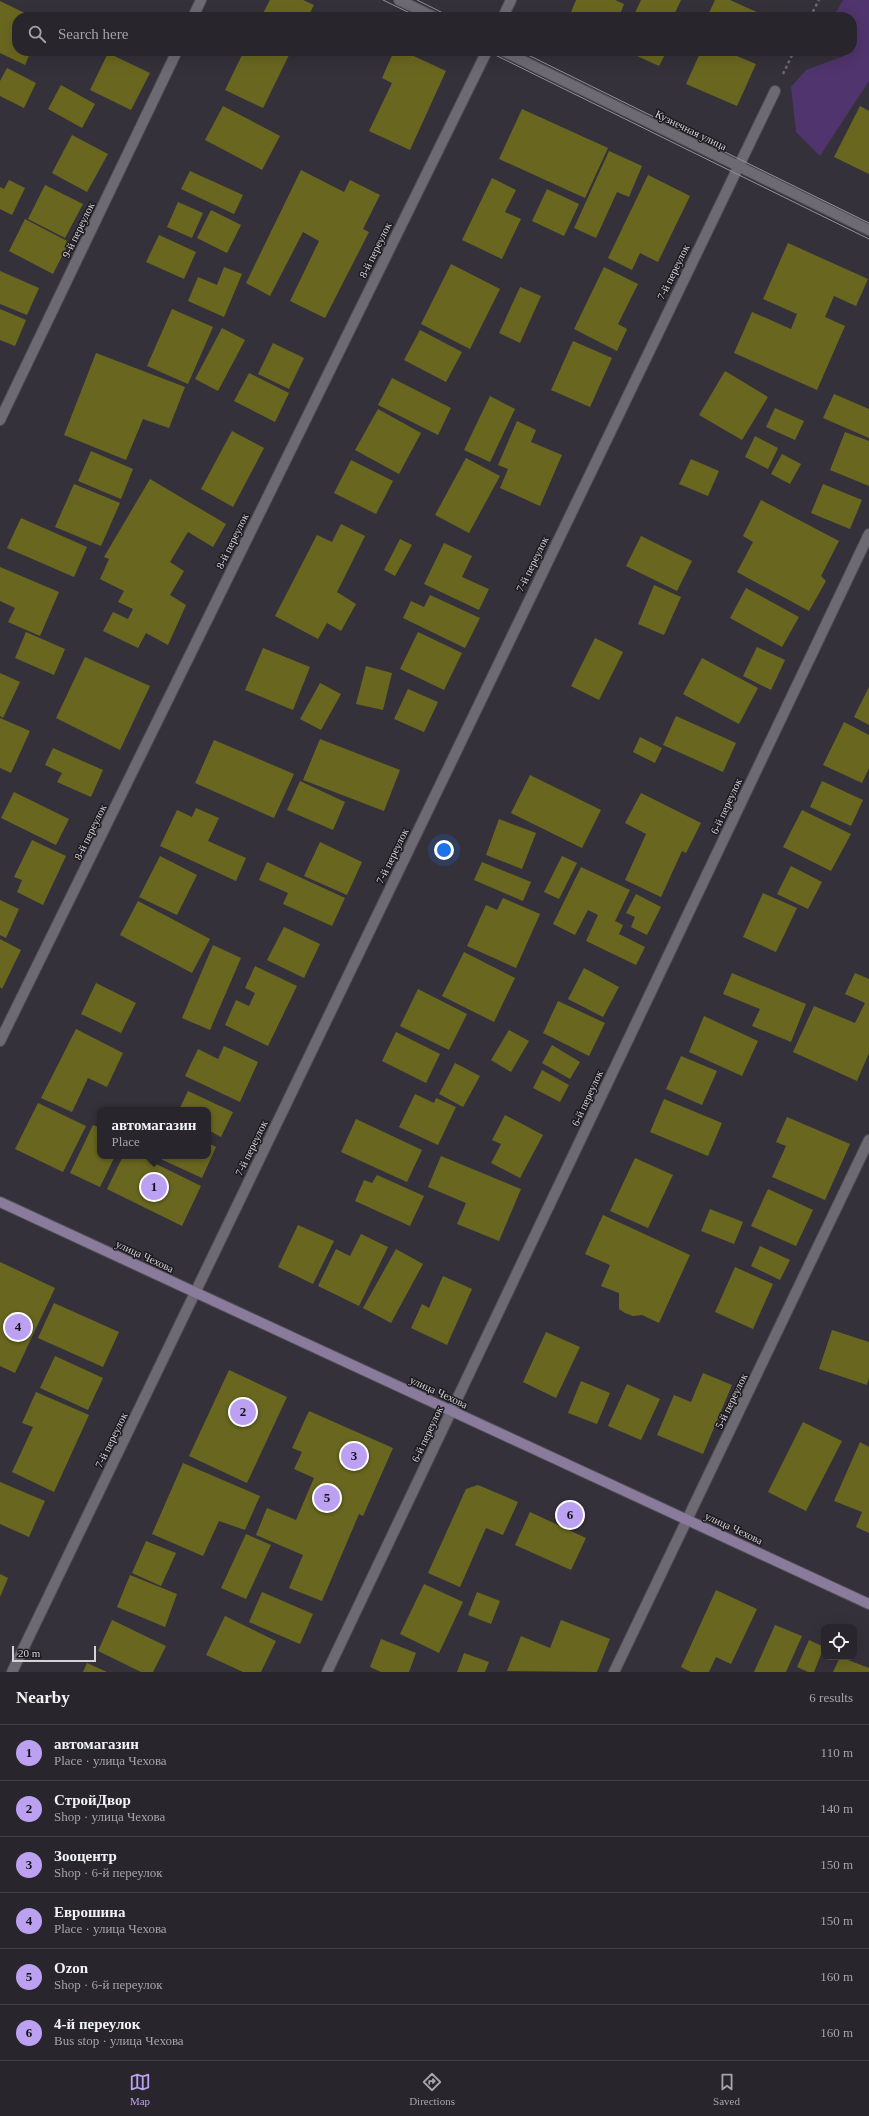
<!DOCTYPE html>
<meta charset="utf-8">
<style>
body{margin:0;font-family:Georgia,serif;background:#302d34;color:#f1f3f6}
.controls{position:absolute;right:12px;bottom:12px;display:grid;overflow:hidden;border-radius:8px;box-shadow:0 4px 16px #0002}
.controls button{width:36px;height:36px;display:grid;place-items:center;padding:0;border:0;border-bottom:1px solid #444248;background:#28252c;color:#f1f3f6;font:20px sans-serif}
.scale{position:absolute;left:12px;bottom:10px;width:84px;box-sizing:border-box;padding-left:4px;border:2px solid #d5d2d8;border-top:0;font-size:11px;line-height:14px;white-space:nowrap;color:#d5d2d8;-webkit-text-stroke:3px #1c1a1e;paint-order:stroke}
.you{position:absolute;left:444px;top:850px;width:14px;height:14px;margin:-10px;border:3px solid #fff;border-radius:50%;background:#1a73e8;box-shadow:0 0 0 6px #1a73e833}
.badge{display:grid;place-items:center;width:26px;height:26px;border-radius:50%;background:#bca0f2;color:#111;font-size:13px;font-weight:700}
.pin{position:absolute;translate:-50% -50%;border:2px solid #fff;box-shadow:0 1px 4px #0006}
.popup{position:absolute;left:97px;top:1107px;width:114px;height:52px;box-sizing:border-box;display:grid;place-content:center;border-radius:8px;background:#28252c;filter:drop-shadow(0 1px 3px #0005);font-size:13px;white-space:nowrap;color:#a5a5a9}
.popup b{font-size:15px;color:#f1f3f6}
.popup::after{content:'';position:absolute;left:50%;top:100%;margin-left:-8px;border:8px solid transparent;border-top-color:#28252c}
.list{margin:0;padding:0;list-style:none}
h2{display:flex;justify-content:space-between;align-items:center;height:52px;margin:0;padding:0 16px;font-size:17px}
h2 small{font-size:13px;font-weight:400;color:#a5a5a9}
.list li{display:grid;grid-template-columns:26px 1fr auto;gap:12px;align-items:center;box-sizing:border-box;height:56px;padding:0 16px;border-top:1px solid #444248}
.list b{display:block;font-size:15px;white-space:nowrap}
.list p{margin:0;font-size:13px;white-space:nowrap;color:#a5a5a9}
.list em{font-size:13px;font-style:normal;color:#a5a5a9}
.icon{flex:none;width:22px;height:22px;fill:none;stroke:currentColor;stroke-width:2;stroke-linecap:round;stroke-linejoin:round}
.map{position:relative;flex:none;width:869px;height:1672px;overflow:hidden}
.search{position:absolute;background:#28252c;box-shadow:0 4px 16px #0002;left:12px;right:12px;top:12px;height:44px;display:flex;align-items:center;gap:10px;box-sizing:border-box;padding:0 14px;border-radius:16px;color:#a5a5a9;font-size:15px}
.sheet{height:388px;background:#28252c}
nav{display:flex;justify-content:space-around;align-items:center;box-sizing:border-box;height:56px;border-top:1px solid #444248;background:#28252c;font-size:11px;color:#a5a5a9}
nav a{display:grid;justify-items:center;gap:2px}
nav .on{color:#bca0f2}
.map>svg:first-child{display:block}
.green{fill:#50346d}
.building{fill:#69671f}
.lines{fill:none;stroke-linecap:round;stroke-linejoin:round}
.minor-casing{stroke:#504d54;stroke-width:12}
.secondary-casing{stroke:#504d54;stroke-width:12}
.path{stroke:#6d6971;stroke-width:2.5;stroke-dasharray:3 3;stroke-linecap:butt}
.minor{stroke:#6e6a74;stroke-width:10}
.secondary{stroke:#8a7b9c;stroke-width:10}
.tram{stroke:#959199;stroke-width:1}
.labels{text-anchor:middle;stroke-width:3;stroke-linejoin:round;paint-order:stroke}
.street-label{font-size:11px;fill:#d5d2d8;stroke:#1c1a1e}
</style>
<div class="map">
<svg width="869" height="1672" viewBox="0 0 869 1672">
<rect width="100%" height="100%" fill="#35313a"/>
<path class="green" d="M843 0H869V81L820 156 796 132 791 87 806 70 844 56 843 51H852V17H836V12Z"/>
<g class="building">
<path d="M270 0H303L314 5 308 17H261Z"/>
<path d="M576 0H615L624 4 619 17H569Z"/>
<path d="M641 0H681L673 17H633Z"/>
<path d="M715 0H730L768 17H707Z"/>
<path d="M0 1 33 17H17V51H31L25 65 0 53Z"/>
<path d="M244 51H291L263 108 225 90Z"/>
<path d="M394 51H403L446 71 410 150 369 131 392 83 382 78Z"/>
<path d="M626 51H667L659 66Z"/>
<path d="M701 51H725L756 64 737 106 686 84Z"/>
<path d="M108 53 150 73 131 110 90 90Z"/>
<path d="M7 68 36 83 24 108 0 96V81Z"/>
<path d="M61 85 95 104 82 128 48 109Z"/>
<path d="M223 106 280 136 262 170 205 140Z"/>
<path d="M860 106 869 111V174L834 157Z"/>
<path d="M522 109 608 148 585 198 499 159Z"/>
<path d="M72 135 108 154 87 192 52 173Z"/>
<path d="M609 151 642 166 629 197 617 192 596 238 574 228Z"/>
<path d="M301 170 344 192 350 180 380 195 363 229 369 232 325 318 290 301 319 241 303 232 270 296 246 283Z"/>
<path d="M190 171 243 195 234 214 181 189Z"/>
<path d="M648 175 690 196 658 262 640 253 632 270 608 258Z"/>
<path d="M492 178 516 190 505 212 521 219 502 259 462 240Z"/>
<path d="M9 180 25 188 12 215 0 209V187L4 189Z"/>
<path d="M45 185 83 204 65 238 28 219Z"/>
<path d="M547 189 579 204 564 236 532 221Z"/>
<path d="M178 202 203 213 192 238 167 227Z"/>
<path d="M211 210 241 225 227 253 197 238Z"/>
<path d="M25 219 69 242 53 274 9 251Z"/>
<path d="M159 235 196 252 184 279 146 262Z"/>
<path d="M788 243 868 279 856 306 834 296 825 317 845 326 817 390 734 353 752 312 791 329 797 314 763 299Z"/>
<path d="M451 264 500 289 470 349 421 324Z"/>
<path d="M224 267 242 274 224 317 188 301 198 277 217 285Z"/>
<path d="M604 267 638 284 618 324 627 329 617 351 574 329Z"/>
<path d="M0 271 39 288 27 315 0 304Z"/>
<path d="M520 287 541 296 520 343 499 333Z"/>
<path d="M0 309 26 320 15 346 0 340Z"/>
<path d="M172 309 213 327 188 384 147 366Z"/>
<path d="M222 328 245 340 218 391 195 379Z"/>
<path d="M420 330 462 352 446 382 404 360Z"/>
<path d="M573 341 612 358 590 407 551 390Z"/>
<path d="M273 343 304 358 289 389 258 374Z"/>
<path d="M96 353 185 387 169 428 143 419 126 460 64 435Z"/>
<path d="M725 371 768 397 742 440 699 415Z"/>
<path d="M249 373 289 393 275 422 234 401Z"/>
<path d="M392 378 451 408 438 435 378 405Z"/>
<path d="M834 394 869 409V438L823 418Z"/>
<path d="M490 396 515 409 490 462 464 450Z"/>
<path d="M775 408 804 421 795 440 766 427Z"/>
<path d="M378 409 421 433 399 474 355 450Z"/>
<path d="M517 421 536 430 531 442 562 455 540 506 500 488 508 469 498 465Z"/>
<path d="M232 431 264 448 233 507 201 489Z"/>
<path d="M845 432 869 441V486L830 470Z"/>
<path d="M755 436 778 448 768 469 745 457Z"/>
<path d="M91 451 133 469 121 499 78 481Z"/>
<path d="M782 454 801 464 790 484 771 474Z"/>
<path d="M466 458 500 476 469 533 435 515Z"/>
<path d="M691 459 719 471 708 496 679 484Z"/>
<path d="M351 460 393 481 376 514 334 493Z"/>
<path d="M150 479 226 524 213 547 188 532 170 562 184 571 170 595 186 605 168 645 146 633 138 648 103 631 113 612 128 619 133 609 118 602 124 591 100 579 109 559 104 557Z"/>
<path d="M74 484 120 503 101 546 55 527Z"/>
<path d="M823 484 862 500 850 529 811 513Z"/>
<path d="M761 500 839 541 821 576 826 581 809 611 737 572 753 542 743 536Z"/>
<path d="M21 518 87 547 74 577 7 548Z"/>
<path d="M341 524 365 536 337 592 356 604 341 631 327 623 318 639 275 616 317 535 332 542Z"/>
<path d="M641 536 692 561 677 591 626 566Z"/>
<path d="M400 539 412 545 395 576 384 570Z"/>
<path d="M444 543 472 556 462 577 489 589 479 610 424 584Z"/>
<path d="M0 567 59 592 40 636 8 622 15 608 0 601Z"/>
<path d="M654 585 681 597 664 635 638 624Z"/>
<path d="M746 588 799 617 782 647 730 618Z"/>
<path d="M430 595 480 618 465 648 403 618 411 601 424 607Z"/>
<path d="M26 632 65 649 54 675 15 658Z"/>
<path d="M418 632 462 653 444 690 400 669Z"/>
<path d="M595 638 623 652 599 700 571 686Z"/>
<path d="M757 647 785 660 771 690 743 676Z"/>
<path d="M263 648 310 667 293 710 245 690Z"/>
<path d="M85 657 150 686 120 750 56 718Z"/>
<path d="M702 658 758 688 739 724 683 694Z"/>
<path d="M366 666 392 673 383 710 356 704Z"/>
<path d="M0 673 20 682 3 718 0 716Z"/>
<path d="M320 683 341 694 321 730 300 719Z"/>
<path d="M869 687V725L854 717Z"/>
<path d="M408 689 438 702 424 732 394 719Z"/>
<path d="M676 716 736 743 723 772 663 745Z"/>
<path d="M0 718 30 731 11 773 0 768Z"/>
<path d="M844 722 869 735V768L862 783 823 765Z"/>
<path d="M640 737 662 748 655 763 633 752Z"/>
<path d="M320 739 400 770 384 811 303 780Z"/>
<path d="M214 740 294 774 274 818 195 783Z"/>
<path d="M53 748 103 770 91 797 57 782 62 773 45 765Z"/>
<path d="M530 775 601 810 582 848 511 813Z"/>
<path d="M300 781 345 802 333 830 287 810Z"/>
<path d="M822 781 863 800 851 826 810 807Z"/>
<path d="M14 792 69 819 56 845 1 818Z"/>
<path d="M641 793 701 823 686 853 682 851 661 897 625 880 646 834 625 823Z"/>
<path d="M196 808 219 818 208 841 246 858 236 881 160 846 177 810 192 817Z"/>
<path d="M802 810 851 834 831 871 783 847Z"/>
<path d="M499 819 536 833 522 869 486 855Z"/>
<path d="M32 840 66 856 43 905 17 892 22 880 14 877Z"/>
<path d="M320 842 362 862 347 895 304 876Z"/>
<path d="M160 856 197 875 177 915 139 897Z"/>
<path d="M562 856 577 863 559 899 544 892Z"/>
<path d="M267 862 345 898 332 926 283 904 288 893 259 880Z"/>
<path d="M482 862 531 882 523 901 474 880Z"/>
<path d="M791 866 822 882 808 909 777 894Z"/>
<path d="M581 867 630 890 615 921 623 925 619 934 645 947 636 965 586 941 598 915 588 910 575 935 553 924Z"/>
<path d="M763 893 797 908 776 952 743 937Z"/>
<path d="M636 894 661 907 647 935 631 927 635 917 626 913Z"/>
<path d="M503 898 540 914 516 968 467 946 486 905 497 910Z"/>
<path d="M0 900 19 909 6 938 0 935Z"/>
<path d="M138 901 210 939 192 973 120 935Z"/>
<path d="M284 927 320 944 304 978 267 960Z"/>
<path d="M0 939 21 950 2 989 0 987Z"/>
<path d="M213 945 241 958 210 1030 182 1018Z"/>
<path d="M464 952 515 978 494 1022 442 996Z"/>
<path d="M255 966 297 986 268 1046 225 1025 236 1000 249 1006 255 993 245 988Z"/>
<path d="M584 968 619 987 603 1017 568 999Z"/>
<path d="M732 973 806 1004 791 1042 752 1026 760 1009 723 994Z"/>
<path d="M855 973 869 979V1053L857 1081 793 1052 814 1006 855 1023 865 1003 845 994Z"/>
<path d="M96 983 136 1003 121 1033 81 1014Z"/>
<path d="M418 989 467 1014 449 1050 400 1026Z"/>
<path d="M558 1001 605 1023 589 1056 543 1033Z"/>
<path d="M704 1016 758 1041 742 1076 689 1052Z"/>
<path d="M76 1029 123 1053 107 1087 88 1078 72 1112 41 1098Z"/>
<path d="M509 1030 529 1041 511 1072 491 1060Z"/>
<path d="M396 1032 440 1054 426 1083 382 1061Z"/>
<path d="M552 1045 580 1062 570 1079 542 1063Z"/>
<path d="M224 1046 258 1062 240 1102 185 1076 198 1049 218 1059Z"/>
<path d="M681 1056 717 1071 702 1105 666 1089Z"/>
<path d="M455 1063 480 1076 463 1107 439 1094Z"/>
<path d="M542 1070 569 1085 560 1102 533 1088Z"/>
<path d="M188 1091 233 1112 221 1137 208 1130V1110H179Z"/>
<path d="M415 1094 434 1103 436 1098 456 1107 438 1145 399 1127Z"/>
<path d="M664 1099 722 1123 708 1156 650 1132Z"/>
<path d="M38 1103 86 1126 63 1172 15 1149Z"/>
<path d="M505 1115 543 1135 520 1178 491 1163 501 1144 492 1140Z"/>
<path d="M787 1117 850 1144 825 1200 772 1177 786 1146 776 1142Z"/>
<path d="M356 1119 422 1150 407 1182 341 1152Z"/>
<path d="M93 1125 100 1128V1156H115L100 1187 70 1173Z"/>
<path d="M208 1143 216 1147 202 1178 154 1156H208Z"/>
<path d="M123 1156H140L201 1186 182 1226 107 1189Z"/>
<path d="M441 1156 521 1189 499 1241 457 1224 466 1203 428 1187Z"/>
<path d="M635 1158 673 1175 648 1228 610 1211Z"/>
<path d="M377 1175 424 1196 410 1226 355 1201 364 1180 372 1183Z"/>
<path d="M768 1189 813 1210 796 1246 751 1226Z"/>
<path d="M710 1209 743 1222 734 1244 701 1231Z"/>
<path d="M603 1215 690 1255 659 1323 642 1315 633 1316 625 1313 619 1309V1293L601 1286 610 1265 585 1254Z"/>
<path d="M298 1225 334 1241 313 1284 278 1267Z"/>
<path d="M361 1234 388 1247 359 1306 318 1286 336 1249 350 1256Z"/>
<path d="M760 1246 790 1260 780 1280 751 1266Z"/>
<path d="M396 1249 423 1264 391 1323 363 1308Z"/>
<path d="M0 1262 55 1288 15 1373 0 1366Z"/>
<path d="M735 1267 773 1284 753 1329 715 1312Z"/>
<path d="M443 1276 472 1289 447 1345 411 1328 422 1304 429 1308Z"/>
<path d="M54 1303 119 1332 103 1367 38 1338Z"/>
<path d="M832 1330 869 1342V1378L867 1385 819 1369Z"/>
<path d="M546 1332 580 1347 556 1398 523 1382Z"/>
<path d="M55 1356 103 1378 88 1410 40 1388Z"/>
<path d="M229 1370 287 1397 247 1483 189 1456Z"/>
<path d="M703 1373 732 1385 703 1454 657 1435 674 1395 691 1402Z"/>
<path d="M581 1381 610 1393 597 1424 568 1413Z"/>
<path d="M627 1384 660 1399 641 1440 608 1426Z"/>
<path d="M36 1392 89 1415 54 1492 12 1472 33 1427 22 1423Z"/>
<path d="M309 1411 393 1448 363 1516 359 1514 322 1601 289 1588 303 1555 256 1535 267 1508 296 1520 314 1478 294 1469 302 1452 292 1448Z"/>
<path d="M803 1422 842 1441 806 1511 768 1492Z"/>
<path d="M860 1442 869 1447V1533L856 1527 862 1512 834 1501Z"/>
<path d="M183 1463 260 1496 245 1530 219 1521 203 1556 152 1534Z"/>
<path d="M0 1482 45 1501 29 1537 0 1524Z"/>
<path d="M478 1485 518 1502 503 1535 486 1528 460 1587 428 1573 466 1489Z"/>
<path d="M530 1512 586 1538 571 1570 515 1545Z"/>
<path d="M246 1534 271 1545 246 1599 221 1588Z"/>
<path d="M146 1541 176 1553 161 1586 132 1573Z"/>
<path d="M0 1574 8 1578 0 1597Z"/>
<path d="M130 1575 177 1594 165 1627 117 1607Z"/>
<path d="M424 1584 463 1602 439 1653 400 1634Z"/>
<path d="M716 1590 757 1609 731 1664 716 1657 709 1672H691L681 1667Z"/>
<path d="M262 1592 313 1614 300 1644 249 1622Z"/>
<path d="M477 1592 500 1601 491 1624 468 1615Z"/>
<path d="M225 1616 276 1641 261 1672H243L206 1655Z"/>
<path d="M112 1620 166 1646 153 1672H141L98 1651Z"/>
<path d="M561 1620 610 1639 597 1672 507 1671 521 1636 550 1648Z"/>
<path d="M775 1625 802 1636 786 1672H754Z"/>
<path d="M381 1639 416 1653 409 1672H381L370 1667Z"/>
<path d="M809 1640 824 1647 814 1672H808L797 1667Z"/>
<path d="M464 1653 489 1662 485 1672H457Z"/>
<path d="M840 1657 869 1668V1672H833Z"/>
<path d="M87 1663 107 1672H83Z"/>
</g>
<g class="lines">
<g class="minor-casing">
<g id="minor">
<path d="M399 0 434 17"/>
<path d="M193 17 201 0"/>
<path d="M503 17 511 0"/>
<path d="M503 51 869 230"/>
<path d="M0 420 177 51"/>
<path d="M0 1041 487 51"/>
<path d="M12 1672 775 91"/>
<path d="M327 1672 869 534"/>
<path d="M614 1672 869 1140"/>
</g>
</g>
<g class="secondary-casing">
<path id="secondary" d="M0 1202 869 1604"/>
</g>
<g class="path">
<path d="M810 17 819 0"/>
<path d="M783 74 794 51"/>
</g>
<use href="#minor" class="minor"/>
<use href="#secondary" class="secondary"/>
<g class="tram">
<path d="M383 0 418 17"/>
<path d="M417 0 451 17"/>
<path d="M487 51 869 239"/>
<path d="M520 51 869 223"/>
</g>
</g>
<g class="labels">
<g class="street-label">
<text transform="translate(691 130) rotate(26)" y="4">Кузнечная улица</text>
<text transform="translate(78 230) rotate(-64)" y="4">9-й переулок</text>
<text transform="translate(375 250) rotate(-64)" y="4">8-й переулок</text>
<text transform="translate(673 272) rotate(-64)" y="4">7-й переулок</text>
<text transform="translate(232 541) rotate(-64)" y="4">8-й переулок</text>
<text transform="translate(532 564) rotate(-64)" y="4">7-й переулок</text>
<text transform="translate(726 806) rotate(-65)" y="4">6-й переулок</text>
<text transform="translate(90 832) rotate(-64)" y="4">8-й переулок</text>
<text transform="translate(392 856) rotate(-64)" y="4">7-й переулок</text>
<text transform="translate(587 1098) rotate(-65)" y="4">6-й переулок</text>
<text transform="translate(251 1148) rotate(-64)" y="4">7-й переулок</text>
<text transform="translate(145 1256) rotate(25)" y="4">улица Чехова</text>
<text transform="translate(439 1392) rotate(25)" y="4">улица Чехова</text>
<text transform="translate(731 1401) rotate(-64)" y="4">5-й переулок</text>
<text transform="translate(427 1434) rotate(-65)" y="4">6-й переулок</text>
<text transform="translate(111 1440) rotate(-64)" y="4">7-й переулок</text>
<text transform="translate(734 1528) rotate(25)" y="4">улица Чехова</text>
</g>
</g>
</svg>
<div class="controls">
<button><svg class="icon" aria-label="locate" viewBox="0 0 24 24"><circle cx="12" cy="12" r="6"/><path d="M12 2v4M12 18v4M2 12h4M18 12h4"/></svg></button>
</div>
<div class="scale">20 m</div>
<div class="you"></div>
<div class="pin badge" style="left:154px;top:1187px">1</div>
<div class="popup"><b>автомагазин</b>Place</div>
<div class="pin badge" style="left:243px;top:1412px">2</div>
<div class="pin badge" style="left:354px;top:1456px">3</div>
<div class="pin badge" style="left:18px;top:1327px">4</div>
<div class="pin badge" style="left:327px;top:1498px">5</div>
<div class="pin badge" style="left:570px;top:1515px">6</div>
<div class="search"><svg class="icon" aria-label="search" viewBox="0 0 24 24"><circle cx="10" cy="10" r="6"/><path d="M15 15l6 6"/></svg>Search here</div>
</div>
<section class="sheet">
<h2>Nearby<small>6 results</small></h2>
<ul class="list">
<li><span class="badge">1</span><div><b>автомагазин</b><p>Place · улица Чехова</p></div><em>110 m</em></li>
<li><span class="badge">2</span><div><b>СтройДвор</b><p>Shop · улица Чехова</p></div><em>140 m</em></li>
<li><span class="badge">3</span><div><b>Зооцентр</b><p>Shop · 6-й переулок</p></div><em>150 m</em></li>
<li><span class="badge">4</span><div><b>Еврошина</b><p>Place · улица Чехова</p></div><em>150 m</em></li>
<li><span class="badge">5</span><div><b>Ozon</b><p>Shop · 6-й переулок</p></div><em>160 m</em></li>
<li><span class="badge">6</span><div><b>4-й переулок</b><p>Bus stop · улица Чехова</p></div><em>160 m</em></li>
</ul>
</section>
<nav>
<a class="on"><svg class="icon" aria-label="map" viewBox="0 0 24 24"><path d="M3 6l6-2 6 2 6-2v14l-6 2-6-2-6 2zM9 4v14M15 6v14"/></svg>Map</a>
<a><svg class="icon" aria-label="directions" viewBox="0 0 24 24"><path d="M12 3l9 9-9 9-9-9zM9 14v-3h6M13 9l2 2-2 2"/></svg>Directions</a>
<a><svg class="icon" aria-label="saved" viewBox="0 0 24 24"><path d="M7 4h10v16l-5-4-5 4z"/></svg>Saved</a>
</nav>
